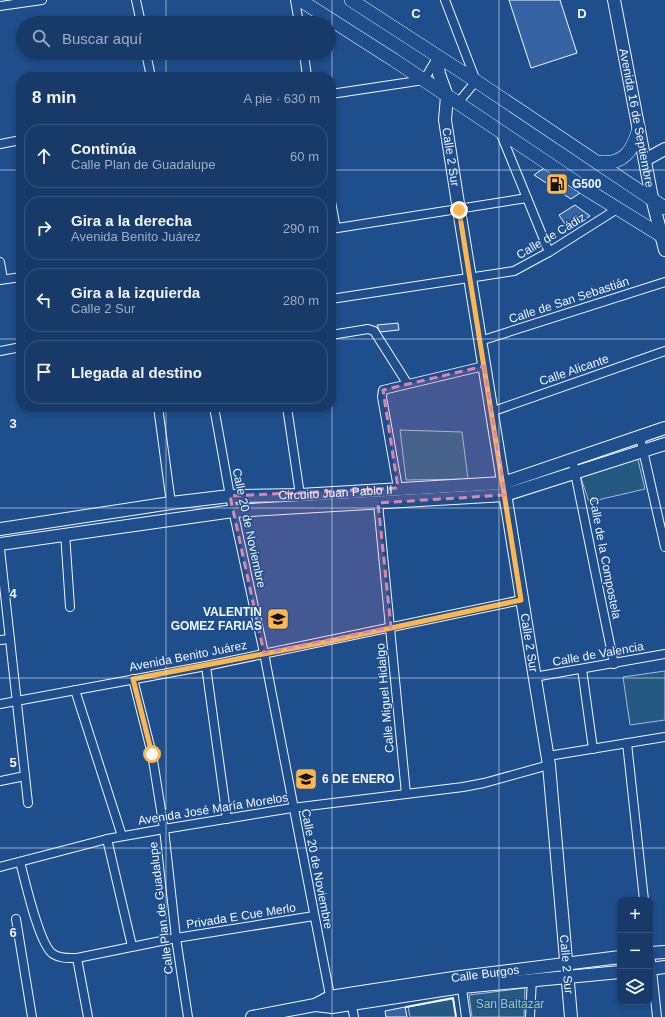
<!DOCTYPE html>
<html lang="es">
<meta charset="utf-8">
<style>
body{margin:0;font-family:Arial,sans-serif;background:#20416f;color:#f1f3f6}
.controls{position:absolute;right:12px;bottom:12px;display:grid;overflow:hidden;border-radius:8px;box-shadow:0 2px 6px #0003}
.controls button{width:36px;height:36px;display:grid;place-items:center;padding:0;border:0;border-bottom:1px solid #36547d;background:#173a69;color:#f1f3f6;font:20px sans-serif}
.stop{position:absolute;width:12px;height:12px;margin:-9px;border:3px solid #ffb74d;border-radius:50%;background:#fff}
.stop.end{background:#ffb74d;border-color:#fff;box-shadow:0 1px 4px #0008}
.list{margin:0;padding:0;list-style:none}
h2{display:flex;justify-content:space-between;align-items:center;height:52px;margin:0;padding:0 16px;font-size:17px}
h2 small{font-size:13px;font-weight:400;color:#9eadc0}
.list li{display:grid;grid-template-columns:26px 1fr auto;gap:12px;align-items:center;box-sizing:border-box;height:64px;margin:0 8px 8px;padding:0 8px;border:1px solid #36547d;border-radius:16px}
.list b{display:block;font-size:15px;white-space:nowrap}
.list p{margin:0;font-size:13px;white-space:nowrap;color:#9eadc0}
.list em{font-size:13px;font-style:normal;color:#9eadc0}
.icon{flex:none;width:22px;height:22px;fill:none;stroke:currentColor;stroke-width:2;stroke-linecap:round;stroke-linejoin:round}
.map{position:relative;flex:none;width:665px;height:1017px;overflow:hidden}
.search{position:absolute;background:#173a69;box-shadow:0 2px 6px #0003;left:16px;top:16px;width:320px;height:44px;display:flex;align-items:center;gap:10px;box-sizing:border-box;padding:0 14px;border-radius:22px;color:#9eadc0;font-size:15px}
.panel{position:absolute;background:#173a69;box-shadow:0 2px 6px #0003;left:16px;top:72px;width:320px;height:340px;border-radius:16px}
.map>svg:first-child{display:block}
.green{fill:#245a82;stroke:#a8bbd7}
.building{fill:#3563a3;stroke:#f2f6ff}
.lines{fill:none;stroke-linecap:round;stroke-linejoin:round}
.street-casing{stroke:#f2f6ff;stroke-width:10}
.secondary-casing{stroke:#f2f6ff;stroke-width:14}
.primary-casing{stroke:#f2f6ff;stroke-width:14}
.street{stroke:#1f4e8c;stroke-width:8}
.secondary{stroke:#1f4e8c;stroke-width:12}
.primary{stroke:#1f4e8c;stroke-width:13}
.wall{stroke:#f2f6ff;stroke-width:2}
.route{stroke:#ffb74d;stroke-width:5}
.marked{fill:#da87ad;fill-opacity:0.2;stroke:#da87ad;stroke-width:3;stroke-dasharray:8 5;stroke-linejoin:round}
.grid{fill:none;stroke:#f2f6ff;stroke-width:1;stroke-opacity:0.55}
.labels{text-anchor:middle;stroke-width:3;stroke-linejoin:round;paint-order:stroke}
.street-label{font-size:12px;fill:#f2f6ff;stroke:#1f4e8c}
.poi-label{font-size:12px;font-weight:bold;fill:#f2f6ff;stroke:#1f4e8c;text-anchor:start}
.park-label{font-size:12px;fill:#97c8a6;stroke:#1f4e8c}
.grid-label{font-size:13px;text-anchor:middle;font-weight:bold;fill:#f2f6ff;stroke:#1f4e8c;stroke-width:3;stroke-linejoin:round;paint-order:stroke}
</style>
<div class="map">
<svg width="665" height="1017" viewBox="0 0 665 1017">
<rect width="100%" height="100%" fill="#1f4e8c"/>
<g class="green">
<path d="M400 430 462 432 468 479 406 480Z"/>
<path d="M637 456 645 489 589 502 580 475Z"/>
<path d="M665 671V720L630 725 623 677Z"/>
<path d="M525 988 524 1017H472L469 995Z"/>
<path d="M453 999 456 1017H410L408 1007Z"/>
</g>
<g class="building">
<path d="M509 0H560L577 53 531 68Z"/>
<path d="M544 168 580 193 571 199 534 175Z"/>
<path d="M575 205 590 216 569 230 559 215Z"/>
<path d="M398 323 399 330 380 332 377 325Z"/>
<path d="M405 1007 407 1017H386L385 1011Z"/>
</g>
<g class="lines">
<g class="street-casing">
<g id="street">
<path d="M136 0 141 23"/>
<path d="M295 0 299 23"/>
<path d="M445 0 476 81 457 104"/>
<path d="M0 6 42 0"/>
<path d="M146 53 151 77"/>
<path d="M304 53 307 77"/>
<path d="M331 94 424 80 437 58"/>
<path d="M500 132 549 252"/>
<path d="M0 144 21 140"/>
<path d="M331 202 336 228"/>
<path d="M331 229 527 198"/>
<path d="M0 262 3 279"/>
<path d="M0 280 21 277"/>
<path d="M331 299 514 271 549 252 617 209"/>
<path d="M331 335 368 329 374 331 407 383"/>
<path d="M480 341 665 282"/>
<path d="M0 351 21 347"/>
<path d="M158 407 171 503"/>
<path d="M214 407 230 496 264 653 331 1001"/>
<path d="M287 407 300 495"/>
<path d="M491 412 665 351"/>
<path d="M640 437 665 547"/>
<path d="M572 458 614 664"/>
<path d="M398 488 382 397 383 390 484 366"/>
<path d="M378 503 406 794"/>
<path d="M65 533 70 607"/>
<path d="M0 549 28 803"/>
<path d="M0 640 10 639"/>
<path d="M206 666 227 819"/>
<path d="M582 669 593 749"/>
<path d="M534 677 665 654"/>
<path d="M133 679 152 754 164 829 176 938 188 1017"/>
<path d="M75 690 122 836"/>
<path d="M0 704 206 666 521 600"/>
<path d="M627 743 644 900"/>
<path d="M548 756 665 737"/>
<path d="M0 781 25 776"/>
<path d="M107 839 132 946"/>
<path d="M20 862C25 880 39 945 53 954 61 959 69 958 77 958L176 938 314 916"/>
<path d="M0 867 107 839 164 829 292 808 463 787 484 783 549 765"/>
<path d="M16 919 32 1017"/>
<path d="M650 951 657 1017"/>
<path d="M77 958 88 1017"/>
<path d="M461 982 466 1017"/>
<path d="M351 1001 354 1017"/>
<path d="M530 1017 532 979"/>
</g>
</g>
<g class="secondary-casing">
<g id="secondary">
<path id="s1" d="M614 0 652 198 665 250"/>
<path id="s2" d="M437 57 439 74 447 96 445 120 459 210 549 765 571 1017"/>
<path d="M645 160 665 149"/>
<path id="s3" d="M0 529 171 503 230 496 300 495 503 483 665 428"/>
<path d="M0 544 233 511 505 495 665 444"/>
<path d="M650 953 665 952"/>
<path d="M650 969 665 967"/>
<path d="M316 1005 332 1007 462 987 620 972"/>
<path id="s4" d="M252 1017 315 1005 330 997 355 993 460 977 620 957"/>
</g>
</g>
<g class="primary-casing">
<g id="primary">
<path d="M300 0 394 60 586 189 665 238"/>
<path d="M351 0 476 81 665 208"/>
<path d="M597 162C623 166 633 151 639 128"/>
</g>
</g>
<use href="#street" class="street"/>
<use href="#secondary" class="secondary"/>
<use href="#primary" class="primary"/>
<path class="wall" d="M406 1007 453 998 456 1017"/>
</g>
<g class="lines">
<path class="route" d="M152 754 133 679 326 642 521 600 459 210"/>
</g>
<path class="marked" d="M484 366 505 495 378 503 391 627 264 653 230 496 398 488 383 390Z"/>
<path class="grid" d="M166 0V23M332 0V1017M499 0V1017M166 53V77M0 170H21M331 170H665M0 339H21M331 339H665M166 407V1017M0 508H665M0 678H665M0 848H665"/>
<defs>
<g id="fuel-square" transform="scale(1.15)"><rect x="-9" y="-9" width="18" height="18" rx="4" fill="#ffb74d" stroke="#1f4e8c"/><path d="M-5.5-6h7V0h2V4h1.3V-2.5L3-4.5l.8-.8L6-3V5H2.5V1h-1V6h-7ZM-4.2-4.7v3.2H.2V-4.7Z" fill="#111"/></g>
<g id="school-square" transform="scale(1.15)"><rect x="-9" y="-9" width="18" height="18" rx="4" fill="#ffb74d" stroke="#1f4e8c"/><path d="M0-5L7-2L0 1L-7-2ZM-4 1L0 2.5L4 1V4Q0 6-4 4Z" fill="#111"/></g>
</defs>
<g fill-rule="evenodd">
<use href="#fuel-square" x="557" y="184"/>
<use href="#school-square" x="278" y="619"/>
<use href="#school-square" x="306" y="779"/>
</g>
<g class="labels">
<g class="street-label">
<text dy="4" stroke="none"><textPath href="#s1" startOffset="120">Avenida 16 de Septiembre</textPath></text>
<text dy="4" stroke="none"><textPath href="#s2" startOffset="102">Calle 2 Sur</textPath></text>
<text transform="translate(551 236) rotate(-31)" y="4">Calle de Cádiz</text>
<text transform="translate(569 300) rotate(-18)" y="4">Calle de San Sebastián</text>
<text transform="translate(574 370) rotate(-19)" y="4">Calle Alicante</text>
<text dy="4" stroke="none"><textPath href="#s3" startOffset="338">Circuito Juan Pablo II</textPath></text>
<text transform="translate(249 528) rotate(78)" y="4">Calle 20 de Noviembre</text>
<text transform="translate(605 558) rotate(79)" y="4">Calle de la Compostela</text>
<text dy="4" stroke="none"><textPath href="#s2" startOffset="594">Calle 2 Sur</textPath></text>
<text transform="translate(598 654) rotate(-10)" y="4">Calle de Valencia</text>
<text transform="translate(188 656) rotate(-11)" y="4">Avenida Benito Juárez</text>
<text transform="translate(385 698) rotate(-95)" y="4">Calle Miguel Hidalgo</text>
<text transform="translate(213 809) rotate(-9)" y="4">Avenida José María Morelos</text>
<text transform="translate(317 869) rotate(79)" y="4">Calle 20 de Noviembre</text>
<text transform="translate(161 908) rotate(-97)" y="4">Calle Plan de Guadalupe</text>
<text transform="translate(241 916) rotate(-9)" y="4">Privada E Cue Merlo</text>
<text dy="4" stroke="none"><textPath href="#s2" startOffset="918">Calle 2 Sur</textPath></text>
<text dy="4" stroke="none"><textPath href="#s4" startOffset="238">Calle Burgos</textPath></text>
</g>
<g class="poi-label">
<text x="572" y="188">G500</text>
<text x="262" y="616" text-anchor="end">VALENTIN<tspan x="262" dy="14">GOMEZ FARIAS</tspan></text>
<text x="322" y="783">6 DE ENERO</text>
</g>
<g class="park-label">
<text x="510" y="1008">San Baltazar</text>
</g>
</g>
<g class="grid-label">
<text x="416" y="18">C</text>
<text x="582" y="18">D</text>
<text x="13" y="428">3</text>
<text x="13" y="598">4</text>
<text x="13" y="767">5</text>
<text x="13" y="937">6</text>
</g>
</svg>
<div class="controls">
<button>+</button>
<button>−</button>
<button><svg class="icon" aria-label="layers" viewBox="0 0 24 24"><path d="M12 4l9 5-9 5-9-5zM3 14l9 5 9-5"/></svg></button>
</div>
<div class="stop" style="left:152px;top:754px"></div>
<div class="stop end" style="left:459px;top:210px"></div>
<div class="search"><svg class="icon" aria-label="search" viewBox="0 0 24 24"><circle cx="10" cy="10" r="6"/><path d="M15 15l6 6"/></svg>Buscar aquí</div>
<section class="panel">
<h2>8 min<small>A pie · 630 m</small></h2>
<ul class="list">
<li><svg class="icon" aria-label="ahead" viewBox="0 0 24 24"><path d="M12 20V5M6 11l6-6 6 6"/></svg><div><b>Continúa</b><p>Calle Plan de Guadalupe</p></div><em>60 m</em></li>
<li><svg class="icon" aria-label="right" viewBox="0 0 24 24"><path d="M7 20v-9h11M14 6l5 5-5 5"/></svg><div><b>Gira a la derecha</b><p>Avenida Benito Juárez</p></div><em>290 m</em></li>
<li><svg class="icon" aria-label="left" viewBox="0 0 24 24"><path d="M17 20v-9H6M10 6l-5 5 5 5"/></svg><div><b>Gira a la izquierda</b><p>Calle 2 Sur</p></div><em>280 m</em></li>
<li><svg class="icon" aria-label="arrive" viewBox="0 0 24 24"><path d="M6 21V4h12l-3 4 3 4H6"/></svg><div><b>Llegada al destino</b></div></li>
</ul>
</section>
</div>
